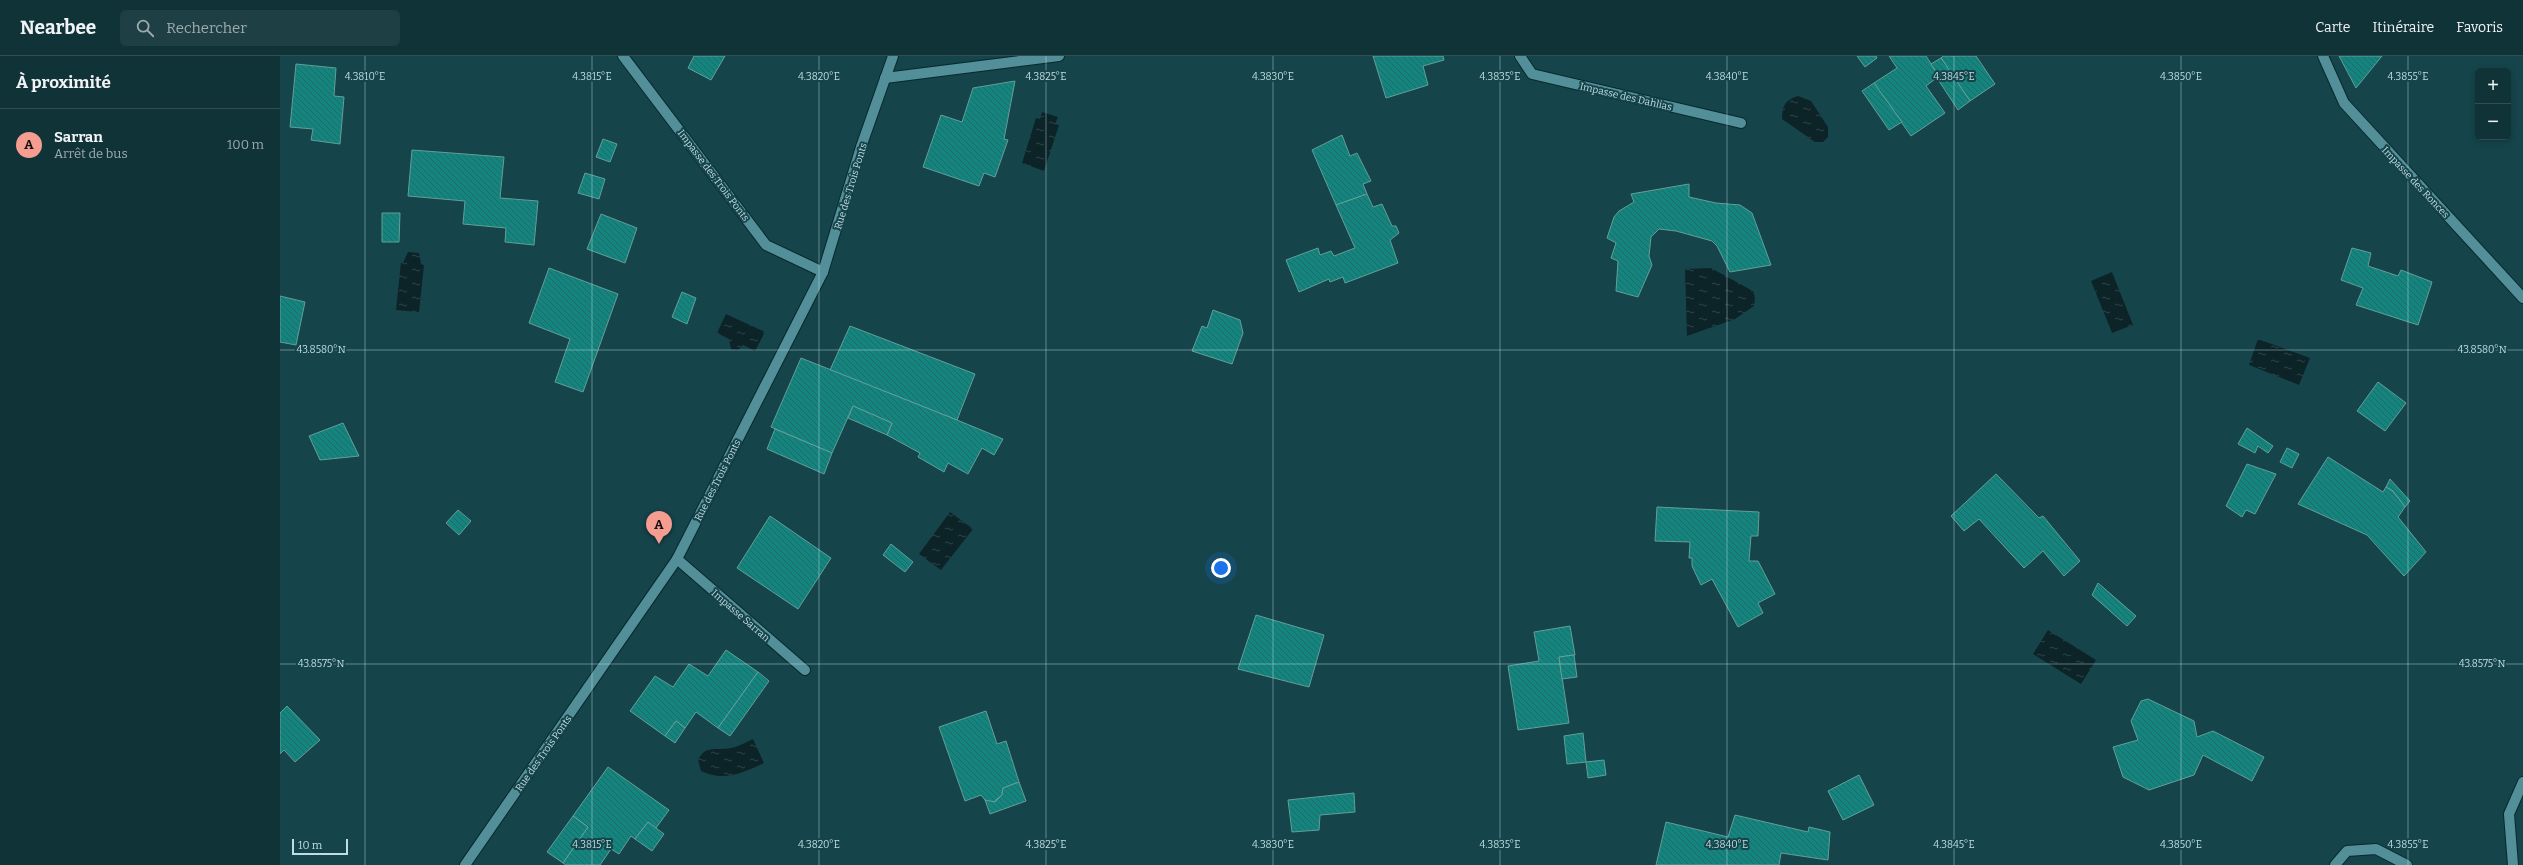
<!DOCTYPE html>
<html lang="fr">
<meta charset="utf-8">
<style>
body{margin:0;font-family:Bitter,serif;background:#1e3f43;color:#f1f3f6}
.controls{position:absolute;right:12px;top:12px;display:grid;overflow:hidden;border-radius:6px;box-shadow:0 2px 6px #0003}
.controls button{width:36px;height:36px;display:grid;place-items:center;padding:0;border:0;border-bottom:1px solid #304e53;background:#103338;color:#f1f3f6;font:20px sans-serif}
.scale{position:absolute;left:12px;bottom:10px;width:56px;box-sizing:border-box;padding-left:4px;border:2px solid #c0dde2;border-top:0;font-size:11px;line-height:14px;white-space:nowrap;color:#c0dde2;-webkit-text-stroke:3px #15444b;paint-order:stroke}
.you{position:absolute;left:941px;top:512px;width:14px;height:14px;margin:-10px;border:3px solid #fff;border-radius:50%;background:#1a73e8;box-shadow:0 0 0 6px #1a73e833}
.badge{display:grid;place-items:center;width:26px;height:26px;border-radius:50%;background:#f59d90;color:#111;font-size:13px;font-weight:700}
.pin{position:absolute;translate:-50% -33px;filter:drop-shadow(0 1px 2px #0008)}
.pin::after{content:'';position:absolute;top:21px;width:14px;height:12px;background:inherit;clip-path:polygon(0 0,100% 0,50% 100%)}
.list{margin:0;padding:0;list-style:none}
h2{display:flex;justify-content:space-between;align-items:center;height:52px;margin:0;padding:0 16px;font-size:17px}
h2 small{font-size:13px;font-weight:400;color:#9caaae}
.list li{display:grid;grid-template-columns:26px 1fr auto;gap:12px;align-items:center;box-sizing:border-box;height:72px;padding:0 16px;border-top:1px solid #304e53}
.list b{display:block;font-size:15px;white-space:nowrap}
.list p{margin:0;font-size:13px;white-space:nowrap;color:#9caaae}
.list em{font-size:13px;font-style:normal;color:#9caaae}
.icon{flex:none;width:22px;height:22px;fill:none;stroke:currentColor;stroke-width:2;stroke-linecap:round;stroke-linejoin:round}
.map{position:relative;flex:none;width:2243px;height:809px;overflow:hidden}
header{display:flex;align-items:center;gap:24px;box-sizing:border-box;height:56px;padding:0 20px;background:#103338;border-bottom:1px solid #304e53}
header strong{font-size:19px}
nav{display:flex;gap:22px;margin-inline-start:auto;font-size:14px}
.search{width:280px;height:36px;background:#1e3f43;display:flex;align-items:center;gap:10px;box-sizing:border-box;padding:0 14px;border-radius:6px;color:#9caaae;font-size:15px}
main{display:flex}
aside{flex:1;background:#103338}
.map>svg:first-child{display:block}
.water{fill:url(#water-ripples)}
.building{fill:url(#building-back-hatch);stroke:#629f9a}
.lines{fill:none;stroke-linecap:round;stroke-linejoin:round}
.minor-casing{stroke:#08292e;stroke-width:12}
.minor{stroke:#538f99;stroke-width:10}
.ticks{fill:none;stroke:#c0dde2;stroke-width:1;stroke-opacity:0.45}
.labels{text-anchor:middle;stroke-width:4;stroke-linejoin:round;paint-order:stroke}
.street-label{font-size:10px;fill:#c0dde2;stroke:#15444b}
.ticks-label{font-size:10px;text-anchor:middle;fill:#c0dde2;stroke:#15444b;stroke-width:4;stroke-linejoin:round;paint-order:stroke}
</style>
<header>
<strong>Nearbee</strong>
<div class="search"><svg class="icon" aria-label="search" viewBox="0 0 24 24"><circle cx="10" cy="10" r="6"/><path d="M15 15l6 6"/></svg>Rechercher</div>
<nav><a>Carte</a><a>Itinéraire</a><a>Favoris</a></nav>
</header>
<main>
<aside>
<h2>À proximité<small></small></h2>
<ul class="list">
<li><span class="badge">A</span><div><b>Sarran</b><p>Arrêt de bus</p></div><em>100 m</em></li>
</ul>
</aside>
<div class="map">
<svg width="2243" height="809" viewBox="0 0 2243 809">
<defs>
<pattern id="water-ripples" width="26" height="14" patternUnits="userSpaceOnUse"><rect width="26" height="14" fill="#0c2428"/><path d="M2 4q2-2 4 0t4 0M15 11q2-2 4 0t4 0" fill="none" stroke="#2e4347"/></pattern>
<pattern id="building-back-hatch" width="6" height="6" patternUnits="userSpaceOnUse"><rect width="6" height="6" fill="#13857e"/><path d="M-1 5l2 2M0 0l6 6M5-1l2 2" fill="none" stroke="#236a67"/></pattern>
</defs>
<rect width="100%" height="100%" fill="#15444b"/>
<g class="water">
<path d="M1518 40 1531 45 1548 71V81L1543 86H1535L1502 63C1502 50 1505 44 1518 40Z"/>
<path d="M762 56 778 61 775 68 779 69 764 115 742 107 756 62 760 63Z"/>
<path d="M128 196 139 197 141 208 144 209 139 256 116 254 121 206 123 207Z"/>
<path d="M1431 212 1473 235 1475 242 1474 250 1455 263 1407 280 1405 213Z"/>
<path d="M1832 216 1853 269 1832 277 1811 225Z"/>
<path d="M446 258 485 276 475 295 463 289 458 294 451 293 449 283 437 277Z"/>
<path d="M1978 283 2030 302 2019 329 1969 309Z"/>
<path d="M670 456 693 473 661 514 639 498Z"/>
<path d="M1768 574 1816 604 1801 628 1753 598Z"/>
<path d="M473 683 484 707C463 717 443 726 421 715L418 704C425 688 437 695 451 692 458 691 466 686 473 683Z"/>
</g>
<g class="building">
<path d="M414 0H445L431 24 408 12Z"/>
<path d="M1093 0H1163L1164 4 1143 10 1148 29 1106 42Z"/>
<path d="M1577 0H1596L1597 2 1585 11Z"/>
<path d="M1609 0H1646L1659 20 1646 30 1665 57 1631 80 1594 27 1617 12Z"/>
<path d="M1663 0H1696L1715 28 1690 45 1661 2Z"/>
<path d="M2059 0H2102L2076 32Z"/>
<path d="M1661 2 1690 45 1678 54 1657 22 1659 20 1651 8Z"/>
<path d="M16 8 56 12 54 40 64 41 60 88 31 84 33 73 10 71Z"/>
<path d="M735 25 724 83 728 84 715 121 704 117 699 130 643 111 661 59 682 66 693 32Z"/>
<path d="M1594 27 1622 66 1609 74 1582 35Z"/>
<path d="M1062 79 1070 100 1077 97 1091 125 1083 128 1087 138 1056 149 1032 94Z"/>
<path d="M323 83 337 88 330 106 316 101Z"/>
<path d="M132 94 224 101 220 142 258 145 254 189 225 186 226 172 183 168 185 145 128 140Z"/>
<path d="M305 117 325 123 319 143 298 137Z"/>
<path d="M1409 128V141L1436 147 1460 149 1472 157 1491 209 1450 216 1437 190 1432 185 1396 175 1379 173 1371 181 1369 200 1372 209 1358 241 1336 235 1338 205 1331 202 1336 187 1327 182 1334 161 1339 155 1354 146 1351 138Z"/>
<path d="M1087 138 1093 151 1102 148 1112 170H1116L1119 177 1110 184 1118 207 1065 227 1063 221 1050 226 1049 223 1019 236 1006 204 1038 192 1040 199 1051 195 1054 200 1075 192 1056 149Z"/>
<path d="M102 157H120L119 186H102Z"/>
<path d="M321 158 357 172 345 207 307 193Z"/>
<path d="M2072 192 2091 197 2088 210 2118 220 2121 214 2152 226 2138 269 2076 249 2083 232 2061 224Z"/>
<path d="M269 212 338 238 303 336 275 326 290 283 249 267Z"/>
<path d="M402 236 416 242 407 268 392 261Z"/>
<path d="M0 240 25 246 16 289 0 286Z"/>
<path d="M933 254 960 264 963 277 952 308 912 295 922 270 927 272Z"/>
<path d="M570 270 695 318 677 364 550 314Z"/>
<path d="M521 302 677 364 723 383 714 399 702 392 688 418 668 407 664 416 638 401 640 397 607 379 612 367 573 350 552 397 491 371Z"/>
<path d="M2098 326 2126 347 2105 375 2077 355Z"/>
<path d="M573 350 612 367 607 379 568 362Z"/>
<path d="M63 367 79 400 40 404 29 380Z"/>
<path d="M1967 372 1993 390 1988 397 1978 390 1975 397 1958 388Z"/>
<path d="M495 373 552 397 544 418 487 393Z"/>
<path d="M2007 392 2019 398 2012 412 2000 406Z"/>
<path d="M2048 401 2103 436 2106 431 2113 435 2125 451 2118 461 2146 496 2124 520 2087 479 2018 448Z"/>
<path d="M1967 408 1996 418 1975 458 1966 454 1962 461 1946 450Z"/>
<path d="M1716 418 1759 462 1763 460 1800 505 1784 520 1763 495 1744 512 1699 463 1684 475 1671 460Z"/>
<path d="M2110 423 2130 445 2125 451 2113 435 2106 431Z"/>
<path d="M1377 451 1479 456 1478 480H1471L1469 505H1478L1495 538 1478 547 1483 557 1458 571 1432 523 1421 529 1412 510V502H1409L1410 486 1375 485Z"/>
<path d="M178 454 191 465 179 479 166 467Z"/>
<path d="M490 460 551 502 518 553 457 512Z"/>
<path d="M611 488 633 506 625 516 603 499Z"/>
<path d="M1818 527 1856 560 1847 570 1812 539Z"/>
<path d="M976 559 1044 579 1029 631 958 613Z"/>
<path d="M1290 570 1295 599 1279 601 1289 667 1238 674 1228 610 1259 605 1254 576Z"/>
<path d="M446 594 478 616 438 672 416 656 405 672 396 665 385 680 350 655 375 620 393 631 409 608 428 620Z"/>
<path d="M1294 599 1297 621 1282 623 1279 601Z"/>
<path d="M478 616 489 625 450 680 438 672Z"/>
<path d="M1868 643 1914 665 1917 681 1933 675 1984 701 1972 725 1923 699 1914 719 1869 734 1843 721 1833 691 1858 684 1851 665 1861 645Z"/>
<path d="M7 650 40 684 15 706 4 694 0 698V657Z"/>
<path d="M706 655 717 688 726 685 739 726 723 732 722 739 712 747 705 744 701 739 685 745 659 671Z"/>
<path d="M396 665 405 672 395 687 385 680Z"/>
<path d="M1303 677 1306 706 1287 708 1284 680Z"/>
<path d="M1324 704 1326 719 1308 722 1306 706Z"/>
<path d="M328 711 389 754 376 772 368 766 355 783 351 780 339 798 331 793 320 809H286L283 807 308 771 293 760Z"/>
<path d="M1579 719 1594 749 1563 764 1548 735Z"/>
<path d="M739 726 746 745 710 758 705 744 715 746 722 739 723 732Z"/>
<path d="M1074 737 1075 756 1040 759 1039 774 1012 776 1008 744Z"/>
<path d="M1455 759 1528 776 1529 771 1550 776 1548 804 1501 797 1499 809H1376L1386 766 1448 781Z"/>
<path d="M293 760 308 771 283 807 267 796Z"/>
<path d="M368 766 384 778 372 795 355 783Z"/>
</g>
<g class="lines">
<g class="minor-casing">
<g id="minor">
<path d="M343 0 486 189 543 216"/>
<path d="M1240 0 1252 18 1461 67"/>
<path d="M2043 0 2064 47 2243 242"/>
<path d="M605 22 779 0"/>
<path d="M397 503 525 614"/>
<path d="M185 809 397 503 543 216 581 91 613 0"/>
<path d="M2055 809 2067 795 2096 793 2127 809"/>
<path d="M2233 809 2229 758 2243 726"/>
</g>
</g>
<use href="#minor" class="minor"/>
</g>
<path class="ticks" d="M85 0V809M312 0V809M539 0V809M766 0V809M993 0V809M1220 0V809M1447 0V809M1674 0V809M1901 0V809M2128 0V809M0 294H2243M0 608H2243"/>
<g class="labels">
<g class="street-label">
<text transform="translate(1346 40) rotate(13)" y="4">Impasse des Dahlias</text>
<text transform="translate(434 119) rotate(53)" y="4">Impasse des Trois Ponts</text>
<text transform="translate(2136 126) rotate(47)" y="4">Impasse des Ronces</text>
<text transform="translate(570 130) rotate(-73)" y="4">Rue des Trois Ponts</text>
<text transform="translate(437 424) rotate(-63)" y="4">Rue des Trois Ponts</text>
<text transform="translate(461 559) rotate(41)" y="4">Impasse Sarran</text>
<text transform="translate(263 697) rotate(-55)" y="4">Rue des Trois Ponts</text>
</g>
</g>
<g class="ticks-label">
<text x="85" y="24">4.3810°E</text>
<text x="312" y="24">4.3815°E</text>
<text x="539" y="24">4.3820°E</text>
<text x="766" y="24">4.3825°E</text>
<text x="993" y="24">4.3830°E</text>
<text x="1220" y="24">4.3835°E</text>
<text x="1447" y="24">4.3840°E</text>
<text x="1674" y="24">4.3845°E</text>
<text x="1901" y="24">4.3850°E</text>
<text x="2128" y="24">4.3855°E</text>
<text x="41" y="297">43.8580°N</text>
<text x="2202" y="297">43.8580°N</text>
<text x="41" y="611">43.8575°N</text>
<text x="2202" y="611">43.8575°N</text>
<text x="312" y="792">4.3815°E</text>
<text x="539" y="792">4.3820°E</text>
<text x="766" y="792">4.3825°E</text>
<text x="993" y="792">4.3830°E</text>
<text x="1220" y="792">4.3835°E</text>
<text x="1447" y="792">4.3840°E</text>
<text x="1674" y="792">4.3845°E</text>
<text x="1901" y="792">4.3850°E</text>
<text x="2128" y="792">4.3855°E</text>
</g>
</svg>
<div class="controls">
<button>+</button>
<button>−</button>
</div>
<div class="scale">10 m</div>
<div class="you"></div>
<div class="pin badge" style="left:379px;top:488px">A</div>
</div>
</main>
